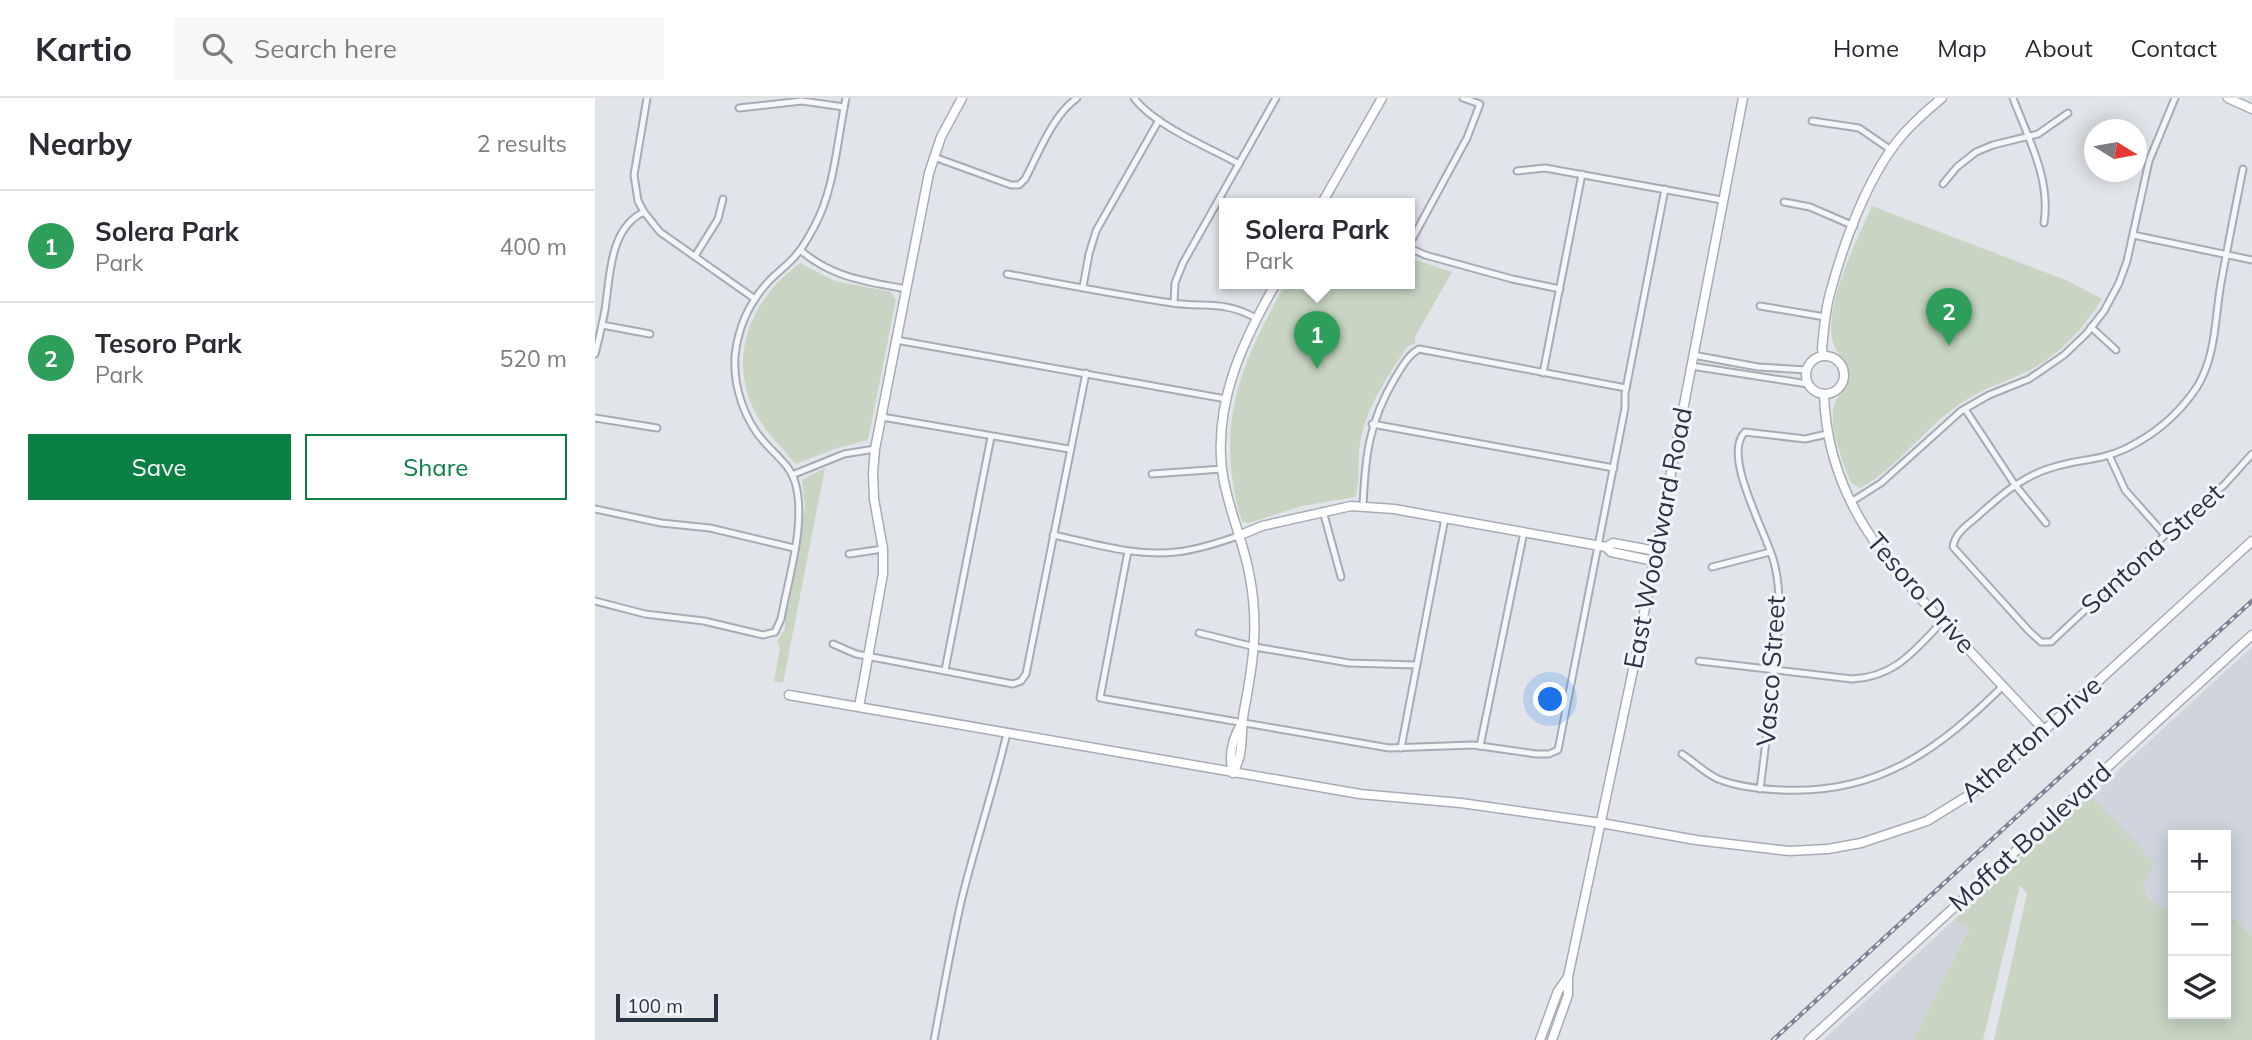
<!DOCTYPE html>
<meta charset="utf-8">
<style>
body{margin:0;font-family:Mulish,sans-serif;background:#f7f7f7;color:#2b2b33}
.controls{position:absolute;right:21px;bottom:21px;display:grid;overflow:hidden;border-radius:0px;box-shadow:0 4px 18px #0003}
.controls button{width:63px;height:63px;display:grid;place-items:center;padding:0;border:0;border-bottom:2px solid #e1e1e2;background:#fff;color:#2b2b33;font:35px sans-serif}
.compass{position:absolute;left:1489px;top:21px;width:63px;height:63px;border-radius:50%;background:#fff;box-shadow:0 4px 18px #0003;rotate:101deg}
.scale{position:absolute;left:21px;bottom:18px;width:102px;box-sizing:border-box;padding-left:7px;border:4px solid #283343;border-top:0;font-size:19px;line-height:24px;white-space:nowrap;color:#283343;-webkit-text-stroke:5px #f1f4f8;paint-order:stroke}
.you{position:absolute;left:956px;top:602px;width:24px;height:24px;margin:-18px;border:5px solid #fff;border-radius:50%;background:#1a73e8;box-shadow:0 0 0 10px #1a73e833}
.badge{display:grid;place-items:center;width:46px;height:46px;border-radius:50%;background:#0b8043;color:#fff;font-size:23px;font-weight:700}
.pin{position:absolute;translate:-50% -58px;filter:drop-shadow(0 2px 4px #0008)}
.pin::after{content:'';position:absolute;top:37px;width:24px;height:21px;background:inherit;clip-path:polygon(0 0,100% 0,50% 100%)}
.popup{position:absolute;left:624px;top:100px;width:196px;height:91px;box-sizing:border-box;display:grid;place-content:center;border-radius:0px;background:#fff;filter:drop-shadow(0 2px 5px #0005);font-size:23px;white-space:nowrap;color:#7c7c81}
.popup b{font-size:26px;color:#2b2b33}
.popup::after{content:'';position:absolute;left:50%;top:100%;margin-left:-14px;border:14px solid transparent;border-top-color:#fff}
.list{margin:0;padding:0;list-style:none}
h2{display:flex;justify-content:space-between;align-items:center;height:91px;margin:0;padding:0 28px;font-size:30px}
h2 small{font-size:23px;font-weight:400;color:#7c7c81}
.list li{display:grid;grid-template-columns:46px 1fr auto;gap:21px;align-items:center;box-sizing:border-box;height:112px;padding:0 28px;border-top:2px solid #e1e1e2}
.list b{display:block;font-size:26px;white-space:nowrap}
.list p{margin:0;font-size:23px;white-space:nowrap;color:#7c7c81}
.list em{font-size:23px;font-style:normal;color:#7c7c81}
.actions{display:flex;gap:14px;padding:21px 28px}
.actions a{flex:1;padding:16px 0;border:2px solid #0b8043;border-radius:0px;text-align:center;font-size:24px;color:#0b8043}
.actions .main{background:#0b8043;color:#fff}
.icon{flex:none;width:38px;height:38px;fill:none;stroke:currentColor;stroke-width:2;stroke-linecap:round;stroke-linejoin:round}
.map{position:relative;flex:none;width:1657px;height:942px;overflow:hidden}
header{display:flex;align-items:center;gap:42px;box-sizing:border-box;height:98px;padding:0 35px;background:#fff;border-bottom:2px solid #e1e1e2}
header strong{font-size:33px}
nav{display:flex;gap:38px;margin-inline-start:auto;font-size:24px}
.search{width:490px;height:63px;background:#f7f7f7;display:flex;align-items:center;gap:18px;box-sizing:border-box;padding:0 24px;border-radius:0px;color:#7c7c81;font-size:26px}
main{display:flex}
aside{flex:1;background:#fff}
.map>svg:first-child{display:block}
.built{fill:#cfd4dd}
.green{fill:#c7d5c2}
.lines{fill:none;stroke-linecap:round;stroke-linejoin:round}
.street-casing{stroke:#a6acb5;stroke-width:9}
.secondary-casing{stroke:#a6acb5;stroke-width:11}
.street{stroke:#f4f6f8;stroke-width:5}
.secondary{stroke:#fff;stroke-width:8}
.rail-casing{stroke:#7a8495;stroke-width:4.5}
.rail{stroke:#f1f4f8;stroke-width:2;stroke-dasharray:5;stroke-linecap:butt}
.labels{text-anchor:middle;stroke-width:6;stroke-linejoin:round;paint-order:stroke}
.street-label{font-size:26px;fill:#283343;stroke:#f1f4f8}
</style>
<header>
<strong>Kartio</strong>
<div class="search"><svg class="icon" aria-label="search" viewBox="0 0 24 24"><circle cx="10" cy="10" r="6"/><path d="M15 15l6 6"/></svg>Search here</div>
<nav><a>Home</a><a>Map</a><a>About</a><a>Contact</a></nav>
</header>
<main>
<aside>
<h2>Nearby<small>2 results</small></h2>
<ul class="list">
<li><span class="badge" style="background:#2e9e5b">1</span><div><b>Solera Park</b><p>Park</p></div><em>400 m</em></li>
<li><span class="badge" style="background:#2e9e5b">2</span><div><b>Tesoro Park</b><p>Park</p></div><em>520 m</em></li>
</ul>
<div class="actions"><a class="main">Save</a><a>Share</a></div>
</aside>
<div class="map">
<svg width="1657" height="942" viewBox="0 0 1657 942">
<rect width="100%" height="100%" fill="#e1e5ea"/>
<g class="built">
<path d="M1657 549V838L1631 812V737H1578V812L1569 811 1558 807 1548 789 1558 764 1495 698Z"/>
<path d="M1359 822 1374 829 1318 942H1228Z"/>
</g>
<g class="green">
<path d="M1277 108 1473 183 1507 201C1489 230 1465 256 1435 272 1411 284 1385 291 1363 307 1329 331 1300 372 1265 390L1256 385C1248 363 1233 330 1239 307 1242 297 1253 290 1253 279 1254 263 1239 255 1237 240 1231 203 1262 142 1277 108Z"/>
<path d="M815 160 857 174 820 239V245L813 248C792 279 772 308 765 345 762 362 766 383 760 399L707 408 654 425 648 424C641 410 639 392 637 377 627 303 657 247 691 185H815Z"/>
<path d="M205 165 240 183 296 194 301 202 273 342 239 351 201 366C196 362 192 355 187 350 127 291 139 214 205 165Z"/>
<path d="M230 370 188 585 179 583 185 550 182 544 190 531V512L210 409 207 382Z"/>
<path d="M1495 698 1559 764 1548 789C1554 805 1562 810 1578 812V916H1631V812L1657 838V942H1399L1432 796 1425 787 1388 942H1318L1374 830 1359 822 1412 771Z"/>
</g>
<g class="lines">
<g class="street-casing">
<g id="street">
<path d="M52 0 39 77 43 103 49 114 65 134 160 201"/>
<path d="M539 0C559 27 613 49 644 66"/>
<path d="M1418 0C1433 40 1456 81 1449 125"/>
<path d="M144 10 207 3 249 9"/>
<path d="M1217 23 1264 30 1296 52"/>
<path d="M339 59 416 87H424L430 81C444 55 457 18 482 0"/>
<path d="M1648 71C1640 111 1632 151 1625 191 1620 224 1620 260 1602 289 1584 316 1559 337 1530 351 1504 363 1484 361 1459 369 1429 377 1406 397 1384 417 1373 427 1360 434 1358 449L1434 533 1446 544H1456L1570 437 1629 387 1657 356"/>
<path d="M922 73 950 70 1127 102"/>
<path d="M1348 86 1362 69 1381 54 1398 47 1443 36 1473 15"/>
<path d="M1189 104 1215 109 1259 128"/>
<path d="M1538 137 1657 162"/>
<path d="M815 145 872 40 885 6 868 0"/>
<path d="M815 150 830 157 917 181 965 191"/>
<path d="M205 152C238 180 270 183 311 191"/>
<path d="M100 158 123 121 128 101"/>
<path d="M412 176C467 186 522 197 577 205 611 210 628 202 661 220"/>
<path d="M488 189 494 156 501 133 564 22"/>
<path d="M579 205 580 185 588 165 681 0"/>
<path d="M1165 208 1230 219"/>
<path d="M7 227 55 236"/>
<path d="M1496 229 1521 252"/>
<path d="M301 242 631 301"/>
<path d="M0 256C4 241 7 227 10 212 15 180 14 130 49 114"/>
<path d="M1098 257 1163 269 1212 272"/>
<path d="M1096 268 1213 286"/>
<path d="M948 275 987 76"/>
<path d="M1370 311 1420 387 1451 425"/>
<path d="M287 319 474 351"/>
<path d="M0 320 62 330"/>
<path d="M777 326 1019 370"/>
<path d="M1514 357 1530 392 1570 437"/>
<path d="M557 376 627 371"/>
<path d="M197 377 249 356 280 351"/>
<path d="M1256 404 1286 385 1366 313 1394 297 1434 281 1469 257 1492 235 1509 213 1524 185 1532 163 1554 63 1580 0"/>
<path d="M768 409C770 358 774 324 800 280 807 269 813 257 824 251L1031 290"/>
<path d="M0 411 66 425 115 430 199 450"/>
<path d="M728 413 746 479"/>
<path d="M458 437C497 445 540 459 581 454 602 452 623 445 643 438"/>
<path d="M533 453 505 600 794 650 878 647 941 656H954L963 652 1030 310V296L1070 91"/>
<path d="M254 456 288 451"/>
<path d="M1117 469 1175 454"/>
<path d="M0 503 50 516 109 523 168 537 180 534 186 521C193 481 212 424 200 384 195 368 183 359 171 346 150 324 138 289 140 258 143 229 155 203 175 182 184 173 194 166 202 156 209 148 214 138 219 129 240 91 242 42 251 0"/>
<path d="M604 535 660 549 754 565 821 567"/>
<path d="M238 546 261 556 418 586 426 583 431 576 491 275"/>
<path d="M1104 563 1257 581C1300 579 1319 553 1347 524"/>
<path d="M350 572 396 339"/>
<path d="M885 648 929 434"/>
<path d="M806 650 850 420"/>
<path d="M1087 656C1099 664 1110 675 1123 681 1143 689 1164 691 1186 692 1283 697 1343 652 1408 588"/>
<path d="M1165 691C1170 654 1174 617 1178 580 1182 541 1189 503 1179 464 1172 436 1126 357 1150 334L1210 341 1232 336"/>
<path d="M339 942C348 895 356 847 367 800 381 744 399 690 412 635"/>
</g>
</g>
<g class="secondary-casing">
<g id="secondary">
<path d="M1633 0 1657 11"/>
<path d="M727 105 787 0"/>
<path d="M1228 258 1227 250C1229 231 1230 211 1236 192 1249 144 1271 84 1301 45 1314 28 1330 14 1347 0"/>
<circle cx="1230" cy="277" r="19"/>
<path d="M1229 296C1232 400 1290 464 1358 535 1389 568 1419 600 1450 633"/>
<path d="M643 438 667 428 756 408 799 411 1011 449 1016 454 1059 463"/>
<path d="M1011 449 1018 445 1061 453"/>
<path d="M194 597 765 696 866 705 1006 725 1101 742 1194 753 1233 751 1266 745 1332 723 1387 689 1657 443"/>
<path d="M264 609 288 476V451L279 401 278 375 280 351 334 75 346 39 367 0"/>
<path d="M638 675C650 653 645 636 649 613 658 566 664 528 655 480 649 443 632 410 627 372 619 303 648 243 681 185"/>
<path d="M638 675C633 657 637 641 647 625"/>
<path d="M945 942 963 893 973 879"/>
<path d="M957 942 973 897V879L1038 572 1148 0"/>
<path d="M1214 942 1657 537"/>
</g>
</g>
<use href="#street" class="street"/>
<use href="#secondary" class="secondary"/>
<g class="rail-casing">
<path id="rail" d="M1178 942 1657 503"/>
</g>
<use href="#rail" class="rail"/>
</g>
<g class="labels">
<g class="street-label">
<text transform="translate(1063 440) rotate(-79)" y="9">East Woodward Road</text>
<text transform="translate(1557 451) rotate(-42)" y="9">Santona Street</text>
<text transform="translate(1326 495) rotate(49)" y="9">Tesoro Drive</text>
<text transform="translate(1176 573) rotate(-86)" y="9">Vasco Street</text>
<text transform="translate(1436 641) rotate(-41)" y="9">Atherton Drive</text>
<text transform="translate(1435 739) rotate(-42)" y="9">Moffat Boulevard</text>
</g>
</g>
</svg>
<div class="controls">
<button>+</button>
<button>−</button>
<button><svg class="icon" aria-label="layers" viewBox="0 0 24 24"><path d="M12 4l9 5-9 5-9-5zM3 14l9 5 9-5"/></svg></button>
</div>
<svg class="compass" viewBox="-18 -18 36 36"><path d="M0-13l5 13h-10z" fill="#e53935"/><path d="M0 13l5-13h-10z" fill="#7c7c81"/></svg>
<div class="scale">100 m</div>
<div class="you"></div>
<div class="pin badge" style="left:722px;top:271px;background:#2e9e5b">1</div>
<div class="popup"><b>Solera Park</b>Park</div>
<div class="pin badge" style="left:1354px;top:248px;background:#2e9e5b">2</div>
</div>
</main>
